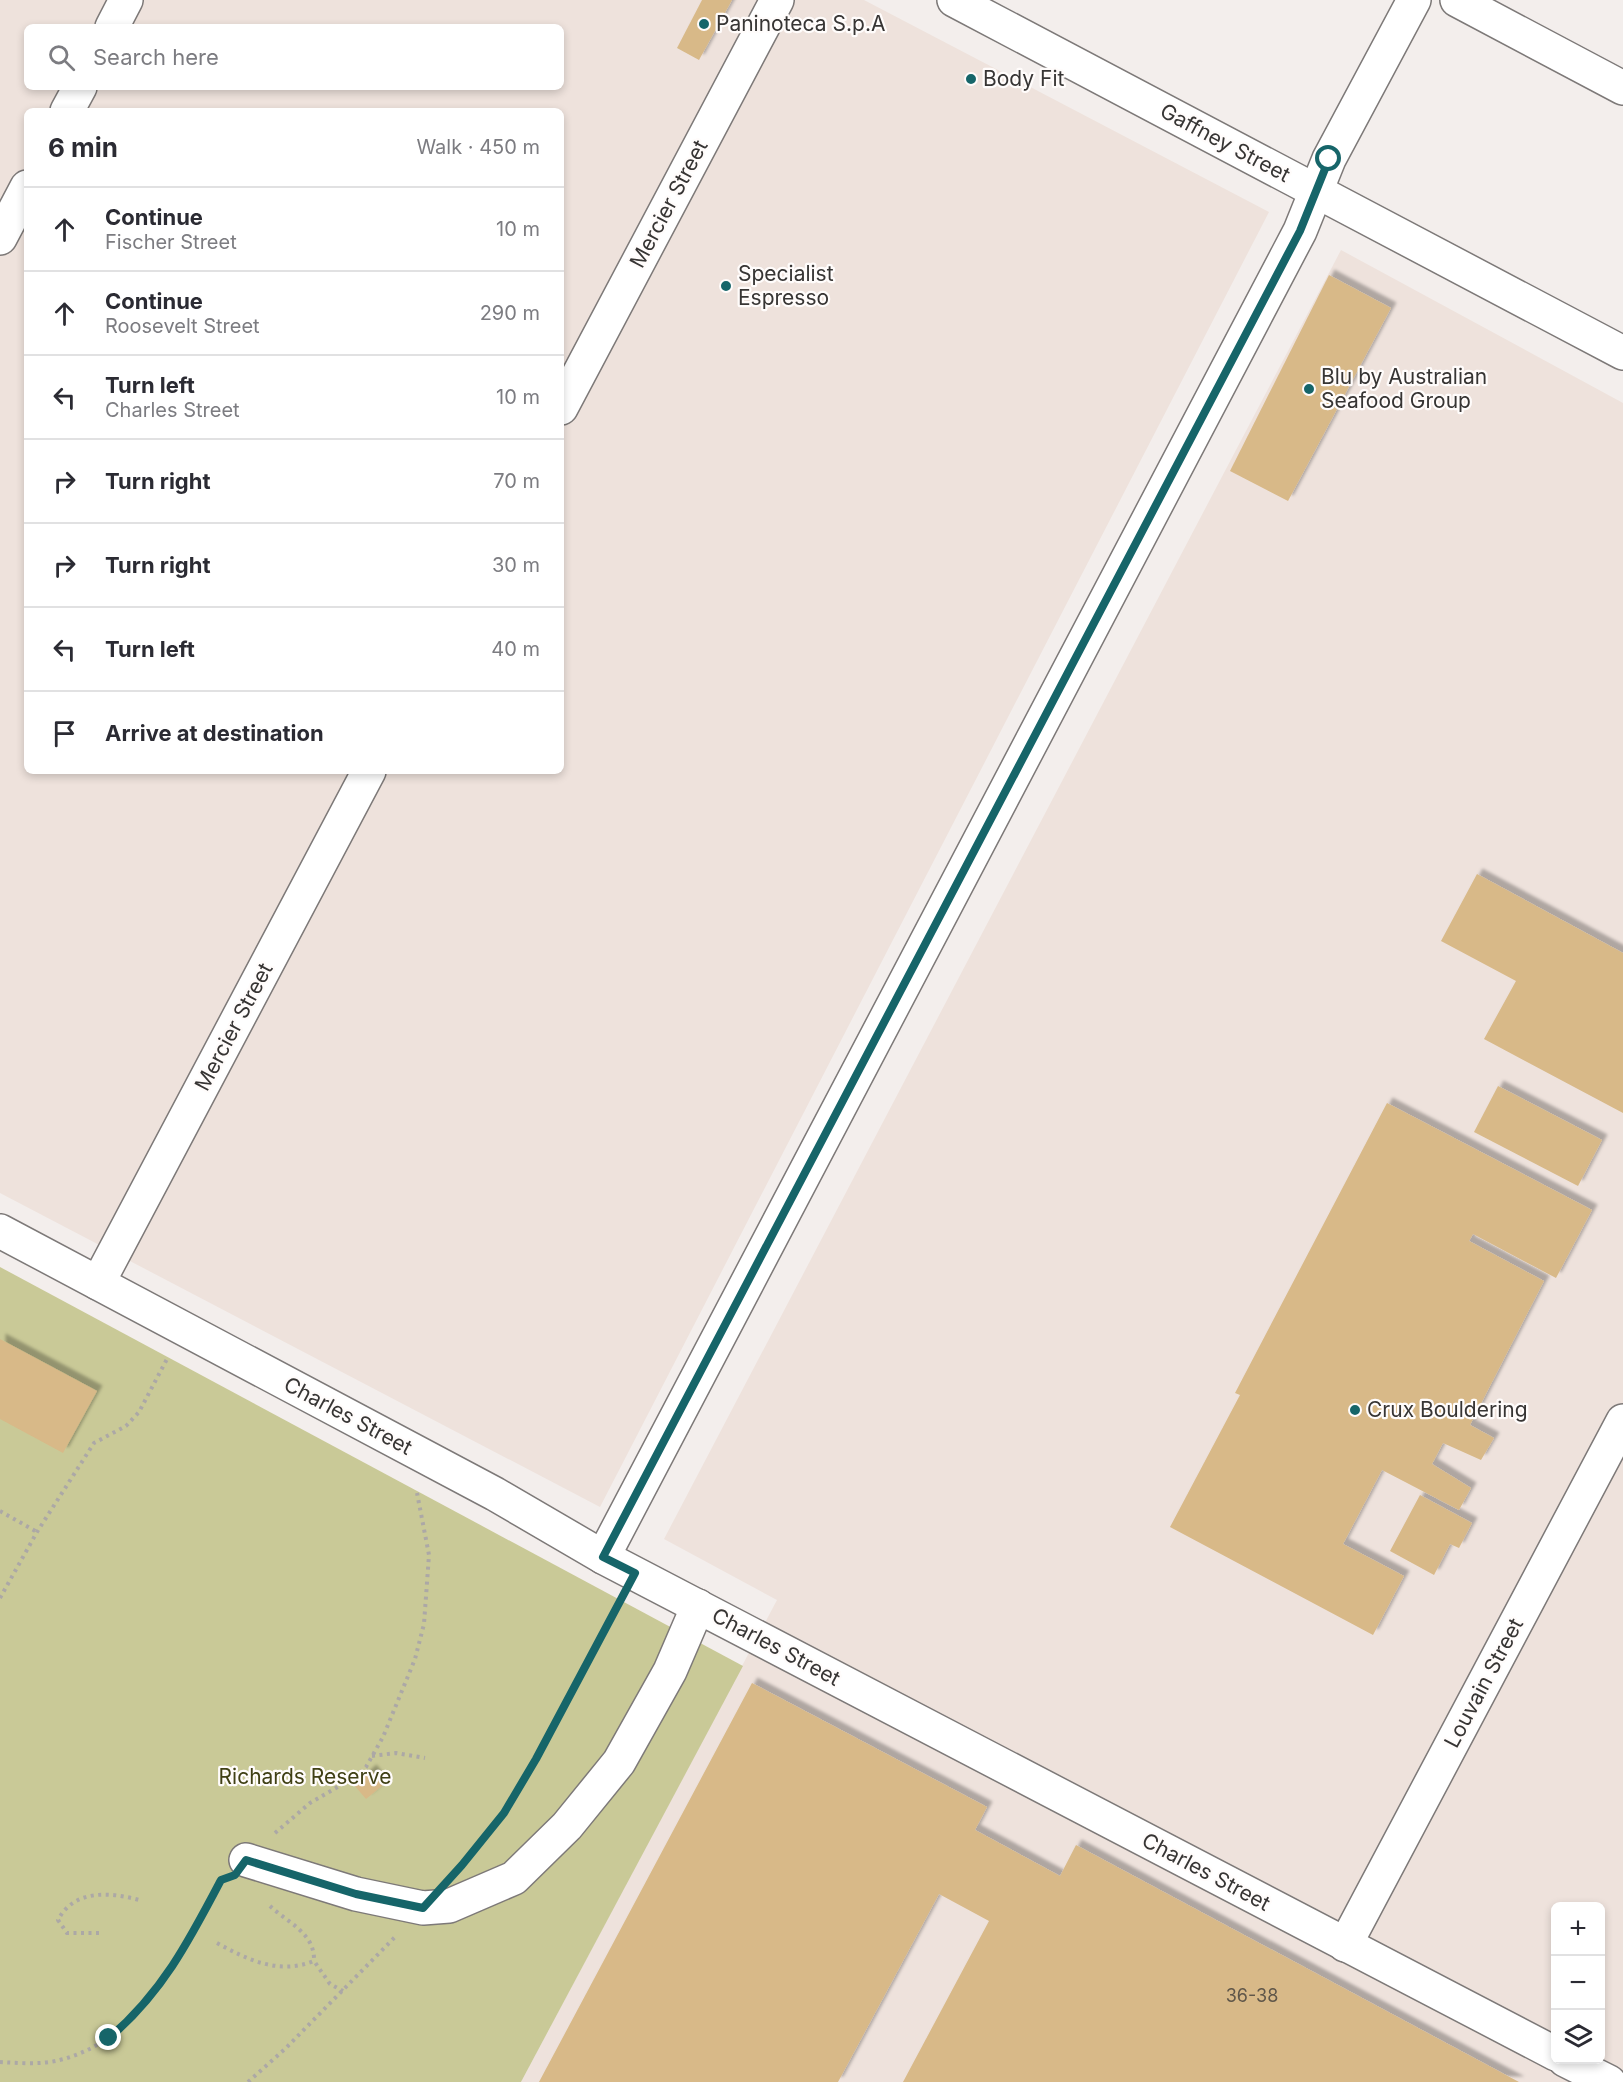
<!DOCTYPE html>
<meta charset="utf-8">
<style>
body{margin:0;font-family:Inter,sans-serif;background:#f2f2f3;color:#2b2b33}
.controls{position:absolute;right:18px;bottom:18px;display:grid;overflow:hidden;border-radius:9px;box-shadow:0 3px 9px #0003}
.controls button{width:54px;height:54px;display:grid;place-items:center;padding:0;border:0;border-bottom:2px solid #e1e1e2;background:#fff;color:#2b2b33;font:30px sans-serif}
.stop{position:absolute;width:18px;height:18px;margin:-14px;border:4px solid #166569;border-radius:50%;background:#fff}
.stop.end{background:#166569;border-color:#fff;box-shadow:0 2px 6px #0008}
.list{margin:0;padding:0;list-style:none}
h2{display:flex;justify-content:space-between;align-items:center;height:78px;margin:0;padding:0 24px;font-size:26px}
h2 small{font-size:20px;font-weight:400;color:#7c7c81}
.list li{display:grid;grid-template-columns:39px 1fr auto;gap:18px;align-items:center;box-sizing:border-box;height:84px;padding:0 24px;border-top:2px solid #e1e1e2}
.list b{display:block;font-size:22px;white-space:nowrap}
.list p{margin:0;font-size:20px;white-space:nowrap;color:#7c7c81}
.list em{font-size:20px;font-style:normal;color:#7c7c81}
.icon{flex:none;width:33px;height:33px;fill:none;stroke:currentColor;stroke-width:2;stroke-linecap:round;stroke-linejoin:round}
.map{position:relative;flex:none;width:1623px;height:2082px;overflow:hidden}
.search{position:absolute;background:#fff;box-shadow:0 3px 9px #0003;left:24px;top:24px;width:540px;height:66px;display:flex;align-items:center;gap:15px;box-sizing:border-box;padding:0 21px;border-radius:9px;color:#7c7c81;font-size:22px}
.panel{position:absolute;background:#fff;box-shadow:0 3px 9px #0003;left:24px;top:108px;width:540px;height:666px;border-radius:9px}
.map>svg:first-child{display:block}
.built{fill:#eee2dc;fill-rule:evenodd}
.green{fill:#c9c997}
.building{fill:#d8b988;filter:url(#shadow)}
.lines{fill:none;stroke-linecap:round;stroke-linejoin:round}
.minor-casing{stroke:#7d7978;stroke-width:36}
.major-casing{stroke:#7d7978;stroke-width:36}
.path{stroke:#aca8a6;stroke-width:4;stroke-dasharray:3 4.5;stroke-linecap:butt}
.minor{stroke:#fff;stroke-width:33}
.major{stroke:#fff;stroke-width:33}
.route{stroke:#166569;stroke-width:8}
.poi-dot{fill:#166569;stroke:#fffcfb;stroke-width:2}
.labels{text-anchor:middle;stroke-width:4.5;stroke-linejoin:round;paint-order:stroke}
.number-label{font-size:18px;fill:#5f5649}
.poi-label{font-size:21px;fill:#373534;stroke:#fffcfb;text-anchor:start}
.street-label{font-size:21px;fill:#373534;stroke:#fffcfb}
.park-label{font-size:21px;fill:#404015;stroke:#fffcfb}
</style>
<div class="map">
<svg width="1623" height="2082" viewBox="0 0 1623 2082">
<defs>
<filter id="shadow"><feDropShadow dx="5.5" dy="-5.5" stdDeviation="1.5" flood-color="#0004"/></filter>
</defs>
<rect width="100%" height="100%" fill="#f3eeec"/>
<g class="built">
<path d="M0 0H864L1269 212 600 1507 0 1193ZM27 27H561V87H27ZM27 111H561V771H27Z"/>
<path d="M1341 250 1623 403V2082H521L777 1600 664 1539ZM1556 1906H1600V2060H1556Z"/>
</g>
<path class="green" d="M0 1267 743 1666 521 2082H0Z"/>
<g class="building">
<path d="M702 0H732L699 60 677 48Z"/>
<path d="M1329 275 1391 308 1288 501 1230 471Z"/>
<path d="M1477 874 1623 953V1113L1484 1039 1516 981 1441 941Z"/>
<path d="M1498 1086 1602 1140 1578 1186 1474 1132Z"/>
<path d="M1387 1103 1592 1210 1556 1278 1473 1234 1469 1241 1544 1281 1470 1425 1494 1438 1481 1460 1443 1443 1432 1464 1471 1488 1459 1510 1382 1470 1343 1544 1404 1576 1373 1635 1170 1527 1240 1395 1235 1393Z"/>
<path d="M0 1339 97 1391 63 1453 0 1419Z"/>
<path d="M1420 1495 1472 1523 1459 1548 1450 1544 1434 1575 1390 1551Z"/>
<path d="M752 1683 987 1807 975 1830 1060 1876 1076 1845 1519 2082H903L989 1921 939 1894 838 2082H539Z"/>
<path d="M371 1770 383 1785 366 1799 354 1785Z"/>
</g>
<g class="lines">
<g class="minor-casing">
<g id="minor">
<path d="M1457 0 1623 88"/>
<path d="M112 27 126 0"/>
<path d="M67 111 80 87"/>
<path d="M0 238 27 187"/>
<path d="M561 408 777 0"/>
<path d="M0 1231 495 1494 603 1557 1556 2054"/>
<path d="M98 1283 369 771"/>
<path d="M603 1557 1300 231 1329 159 1414 0"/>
<path d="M246 1860 356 1894 423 1908 449 1906 514 1878 567 1826 619 1762 670 1671 698 1606"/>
<path d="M1345 1945 1623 1421"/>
<path d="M1565 2060 1609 2082"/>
</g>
</g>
<g class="major-casing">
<path id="major" d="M954 0 1623 353"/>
</g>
<g class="path">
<path d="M0 1511 37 1532"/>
<path d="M0 1598 37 1532 94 1443 126 1426 139 1412 167 1359"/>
<path d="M372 1756 396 1753 425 1758"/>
<path d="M275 1833 310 1803 357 1776 366 1767 383 1737 415 1659 424 1624 429 1555 417 1493"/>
<path d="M467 1859 504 1813 536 1759 619 1603"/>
<path d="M270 1906C288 1923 315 1933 314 1961"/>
<path d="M99 1933H67L58 1920C74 1889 110 1892 139 1900"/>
<path d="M217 1943C248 1960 279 1975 314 1961L330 1984 343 1991"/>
<path d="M0 2062C19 2063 41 2065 60 2060 143 2039 184 1950 220 1881"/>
<path d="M248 2082 285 2049 395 1937"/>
</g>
<use href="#minor" class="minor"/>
<use href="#major" class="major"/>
</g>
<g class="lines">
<path class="route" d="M109 2038C162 1993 189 1941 221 1880L235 1875 246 1860 356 1894 423 1908 462 1865 504 1813 536 1759 635 1573 603 1557 1300 231 1329 159"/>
</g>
<g class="poi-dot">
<circle cx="704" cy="24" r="6"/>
<circle cx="971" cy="79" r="6"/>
<circle cx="726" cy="286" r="6"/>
<circle cx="1309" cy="389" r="6"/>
<circle cx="1355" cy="1410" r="6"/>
</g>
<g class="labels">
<g class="number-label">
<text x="1252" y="2002">36-38</text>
</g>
<g class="poi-label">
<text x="716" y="31">Paninoteca S.p.A</text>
<text x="983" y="86">Body Fit</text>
<text x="738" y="281">Specialist<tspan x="738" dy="24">Espresso</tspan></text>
<text x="1321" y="384">Blu by Australian<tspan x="1321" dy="24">Seafood Group</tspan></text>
<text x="1367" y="1417">Crux Bouldering</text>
</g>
<g class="street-label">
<text transform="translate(1225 143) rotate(28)" y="7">Gaffney Street</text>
<text transform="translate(669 204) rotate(-62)" y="7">Mercier Street</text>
<text transform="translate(234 1027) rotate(-62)" y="7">Mercier Street</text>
<text transform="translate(348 1416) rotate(28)" y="7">Charles Street</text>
<text transform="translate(776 1647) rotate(28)" y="7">Charles Street</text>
<text transform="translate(1484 1683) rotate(-62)" y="7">Louvain Street</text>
<text transform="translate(1206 1872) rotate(28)" y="7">Charles Street</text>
</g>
<g class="park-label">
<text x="305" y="1784">Richards Reserve</text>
</g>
</g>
</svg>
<div class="controls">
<button>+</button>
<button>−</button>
<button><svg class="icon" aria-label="layers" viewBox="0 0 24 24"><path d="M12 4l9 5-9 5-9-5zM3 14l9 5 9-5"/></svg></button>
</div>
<div class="stop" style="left:1329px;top:159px"></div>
<div class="stop end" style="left:109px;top:2038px"></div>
<div class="search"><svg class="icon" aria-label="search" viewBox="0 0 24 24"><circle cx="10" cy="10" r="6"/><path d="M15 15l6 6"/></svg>Search here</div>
<section class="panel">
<h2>6 min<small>Walk · 450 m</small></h2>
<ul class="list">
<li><svg class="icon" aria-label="ahead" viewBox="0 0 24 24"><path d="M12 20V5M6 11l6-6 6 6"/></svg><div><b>Continue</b><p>Fischer Street</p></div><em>10 m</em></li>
<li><svg class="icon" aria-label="ahead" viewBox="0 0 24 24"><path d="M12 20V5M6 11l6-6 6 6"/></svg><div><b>Continue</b><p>Roosevelt Street</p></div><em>290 m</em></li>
<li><svg class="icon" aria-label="left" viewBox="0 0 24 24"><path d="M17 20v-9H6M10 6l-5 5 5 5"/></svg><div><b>Turn left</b><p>Charles Street</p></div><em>10 m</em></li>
<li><svg class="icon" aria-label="right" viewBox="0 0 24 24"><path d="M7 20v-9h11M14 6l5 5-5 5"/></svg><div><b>Turn right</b></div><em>70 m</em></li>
<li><svg class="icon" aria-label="right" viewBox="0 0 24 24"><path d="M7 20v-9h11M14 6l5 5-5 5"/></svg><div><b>Turn right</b></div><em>30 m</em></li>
<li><svg class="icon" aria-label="left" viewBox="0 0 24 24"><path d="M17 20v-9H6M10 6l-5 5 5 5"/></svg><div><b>Turn left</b></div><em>40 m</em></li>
<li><svg class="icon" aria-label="arrive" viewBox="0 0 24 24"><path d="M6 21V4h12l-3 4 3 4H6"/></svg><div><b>Arrive at destination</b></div></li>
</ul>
</section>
</div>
